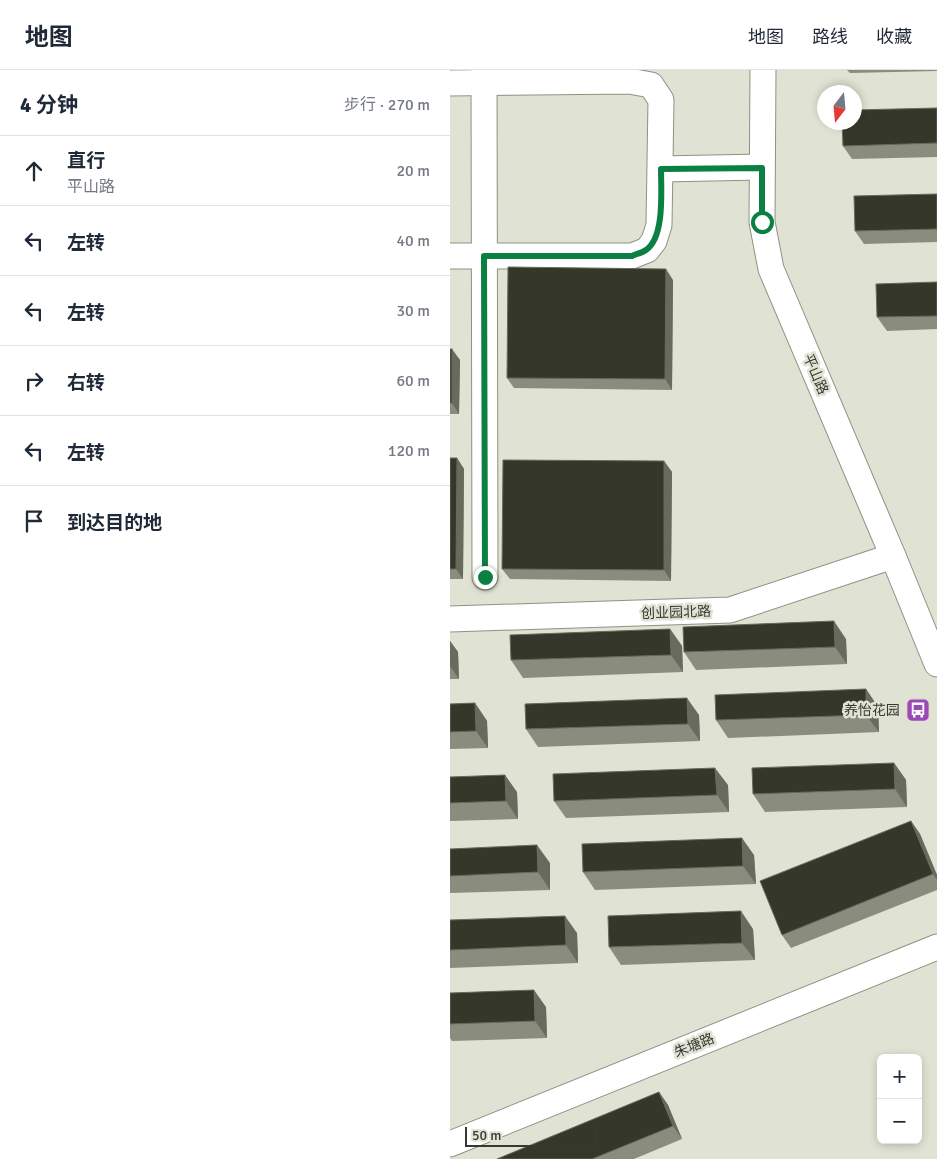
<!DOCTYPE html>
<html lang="zh">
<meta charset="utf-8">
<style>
body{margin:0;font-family:Signika,"Noto Sans SC",sans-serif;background:#f2f2f3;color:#1f2937}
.controls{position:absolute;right:15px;bottom:15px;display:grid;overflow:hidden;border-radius:8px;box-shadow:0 2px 8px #0003}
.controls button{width:45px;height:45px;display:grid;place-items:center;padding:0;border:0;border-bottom:1px solid #e0e1e3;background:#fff;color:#1f2937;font:25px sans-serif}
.compass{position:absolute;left:367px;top:15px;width:45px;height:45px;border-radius:50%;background:#fff;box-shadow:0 2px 8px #0003;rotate:196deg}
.scale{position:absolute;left:15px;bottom:12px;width:132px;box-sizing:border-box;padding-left:5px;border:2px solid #373832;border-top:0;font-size:14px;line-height:18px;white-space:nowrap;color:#373832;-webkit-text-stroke:4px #e0e2d3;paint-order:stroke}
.stop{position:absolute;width:15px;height:15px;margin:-11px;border:4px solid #0b8043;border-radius:50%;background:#fff}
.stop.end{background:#0b8043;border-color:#fff;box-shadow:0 1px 5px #0008}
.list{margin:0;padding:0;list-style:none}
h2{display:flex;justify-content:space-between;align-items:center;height:65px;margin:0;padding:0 20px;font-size:21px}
h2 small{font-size:16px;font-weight:400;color:#747a83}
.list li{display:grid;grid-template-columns:32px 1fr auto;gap:15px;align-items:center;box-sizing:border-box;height:70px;padding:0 20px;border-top:1px solid #e0e1e3}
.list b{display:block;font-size:19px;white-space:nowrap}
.list p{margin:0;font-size:16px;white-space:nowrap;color:#747a83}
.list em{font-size:16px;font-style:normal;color:#747a83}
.icon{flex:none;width:28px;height:28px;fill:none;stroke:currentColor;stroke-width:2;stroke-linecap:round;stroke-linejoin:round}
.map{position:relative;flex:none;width:487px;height:1089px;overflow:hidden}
header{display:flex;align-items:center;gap:30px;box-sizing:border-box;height:70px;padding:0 25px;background:#fff;border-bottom:1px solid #e0e1e3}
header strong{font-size:24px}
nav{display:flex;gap:28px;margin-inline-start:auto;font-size:18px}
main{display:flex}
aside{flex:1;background:#fff}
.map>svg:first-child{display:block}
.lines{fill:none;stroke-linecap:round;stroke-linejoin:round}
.minor-casing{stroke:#8f9183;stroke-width:27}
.minor{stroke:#fff;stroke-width:25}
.wall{fill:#8a8c7e}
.shaded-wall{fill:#686a5d}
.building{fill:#35372a;stroke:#686a5d}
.route{stroke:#0b8043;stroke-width:6}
.labels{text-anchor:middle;stroke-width:5;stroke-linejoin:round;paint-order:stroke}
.street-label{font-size:14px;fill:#373832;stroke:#e0e2d3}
.poi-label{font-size:14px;fill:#373832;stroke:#e0e2d3;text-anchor:end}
</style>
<header>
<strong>地图</strong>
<nav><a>地图</a><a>路线</a><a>收藏</a></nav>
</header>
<main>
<aside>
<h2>4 分钟<small>步行 · 270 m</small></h2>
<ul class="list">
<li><svg class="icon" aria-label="ahead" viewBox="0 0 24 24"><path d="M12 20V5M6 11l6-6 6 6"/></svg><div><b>直行</b><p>平山路</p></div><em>20 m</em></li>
<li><svg class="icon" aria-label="left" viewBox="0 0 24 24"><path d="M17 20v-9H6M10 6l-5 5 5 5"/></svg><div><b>左转</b></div><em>40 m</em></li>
<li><svg class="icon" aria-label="left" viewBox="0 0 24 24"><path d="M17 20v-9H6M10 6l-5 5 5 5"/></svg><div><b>左转</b></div><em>30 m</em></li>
<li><svg class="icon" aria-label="right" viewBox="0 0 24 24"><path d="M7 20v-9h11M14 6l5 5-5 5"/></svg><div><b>右转</b></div><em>60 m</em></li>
<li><svg class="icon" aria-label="left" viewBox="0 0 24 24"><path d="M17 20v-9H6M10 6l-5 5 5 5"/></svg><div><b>左转</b></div><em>120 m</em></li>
<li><svg class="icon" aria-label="arrive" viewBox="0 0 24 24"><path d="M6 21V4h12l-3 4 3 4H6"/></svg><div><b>到达目的地</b></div></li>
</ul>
</aside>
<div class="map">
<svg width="487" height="1089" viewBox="0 0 487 1089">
<rect width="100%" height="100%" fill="#e0e2d3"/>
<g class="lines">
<g class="minor-casing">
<g id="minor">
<path d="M34 0 35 507"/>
<path d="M313 0 312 152 321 199 443 486 487 594"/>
<path d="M0 13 179 11 201 15 211 30 209 155 204 171 197 180 182 186H0"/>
<path d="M211 99 312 97"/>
<path d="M0 549 280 540 443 486"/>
<path d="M0 1074 487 877"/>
</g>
</g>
<use href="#minor" class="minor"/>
</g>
<g class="wall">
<path d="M397 0H487V1L400 3Z"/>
<path d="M487 38V87L402 89 393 76Z"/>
<path d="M487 124V172L414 174 405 161Z"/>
<path d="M223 210 222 320 64 318 57 308Z"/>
<path d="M487 212V259L437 261 427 247Z"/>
<path d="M0 279 10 290 9 344H0Z"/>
<path d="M0 388H7L14 399 13 509H0Z"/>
<path d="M214 391 222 402 221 511 60 509 52 499Z"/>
<path d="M220 559 232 576 233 602 73 608 61 590Z"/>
<path d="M396 569 397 594 246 600 234 582Z"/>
<path d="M0 571 8 582 9 609H0Z"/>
<path d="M416 619 428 637 429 662 278 668 266 650Z"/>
<path d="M25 633 37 651 38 678 0 679V634Z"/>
<path d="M249 645 250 671 88 677 76 659Z"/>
<path d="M444 693 456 710 457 737 315 742 303 724Z"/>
<path d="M0 707 67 722 68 749 0 751Z"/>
<path d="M278 715 279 742 116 748 104 731Z"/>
<path d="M461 751 470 764 487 805V820L341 878 332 865Z"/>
<path d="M0 779 100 793V820L0 823Z"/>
<path d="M304 785 306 814 145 820 133 802Z"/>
<path d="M0 850 127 863 128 893 0 898Z"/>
<path d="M303 859 305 890 171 895 159 877Z"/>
<path d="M0 923 96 937 97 968 2 971 0 968Z"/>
<path d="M209 1022 218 1035 232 1069 184 1089H47Z"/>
</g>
<g class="shaded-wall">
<path d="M216 199 223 210 222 320 215 309Z"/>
<path d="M2 279 10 290 9 344 2 333Z"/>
<path d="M7 388 14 399 13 509 6 499Z"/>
<path d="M214 391 222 402 221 511 214 500Z"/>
<path d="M384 551 396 569 397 594 385 577Z"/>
<path d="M220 559 232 576 233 602 221 585Z"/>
<path d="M0 571 8 582 9 609 0 596Z"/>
<path d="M416 619 428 637 429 662 416 645Z"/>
<path d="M237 628 249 645 250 671 238 654Z"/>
<path d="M25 633 37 651 38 678 26 661Z"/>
<path d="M444 693 456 710 457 737 445 719Z"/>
<path d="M265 698 278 715 279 742 267 725Z"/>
<path d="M55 705 67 722 68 749 56 731Z"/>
<path d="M461 751 470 764 487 805V810L483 804Z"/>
<path d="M292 768 304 785 306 814 293 796Z"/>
<path d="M87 775 100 793V820L88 802Z"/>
<path d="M291 841 303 859 305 890 292 873Z"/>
<path d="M115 846 127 863 128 893 116 875Z"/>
<path d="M84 920 96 937 97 968 85 951Z"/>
<path d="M209 1022 218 1035 232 1069 223 1056Z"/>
</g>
<g class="building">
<path d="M487 38V73L393 76 392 52H404V40Z"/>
<path d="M487 124V159L405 161 404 126Z"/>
<path d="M58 197 216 199 215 309 57 308Z"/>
<path d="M487 212V246L427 247 426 214Z"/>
<rect x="0" y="279" width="2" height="54"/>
<path d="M0 388H7L6 499H0Z"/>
<path d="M53 390 214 391V500L52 499Z"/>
<path d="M384 551 385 577 234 582 233 557Z"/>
<path d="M220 559 221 585 61 590 60 565Z"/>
<path d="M416 619V645L266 650 265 625Z"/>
<path d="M237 628 238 654 76 659 75 634Z"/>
<path d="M25 633 26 661 0 662V634Z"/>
<path d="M444 693 445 719 303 724 302 698Z"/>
<path d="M265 698 267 725 104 731 103 704Z"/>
<path d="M55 705 56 731 0 733V707Z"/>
<path d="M461 751 483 804 332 865 310 811Z"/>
<path d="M292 768 293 796 133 802 132 774Z"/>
<path d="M87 775 88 802 0 806V779Z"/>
<path d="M291 841 292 873 159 877 158 846Z"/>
<path d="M115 846 116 875 0 880V850Z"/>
<path d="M84 920 85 951 0 954V923Z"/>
<path d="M209 1022 223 1056 142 1089H47Z"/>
</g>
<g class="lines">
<path class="route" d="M35 507 34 186H182C186 184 192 183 196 180 215 167 211 120 211 99L312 98V152"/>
</g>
<defs>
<g id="bus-square" transform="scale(1.25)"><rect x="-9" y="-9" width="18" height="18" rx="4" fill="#9c49b8" stroke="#e0e2d3"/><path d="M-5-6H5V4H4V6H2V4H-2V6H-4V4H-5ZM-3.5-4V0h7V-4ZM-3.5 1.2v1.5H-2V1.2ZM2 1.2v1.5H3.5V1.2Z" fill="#fff"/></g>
</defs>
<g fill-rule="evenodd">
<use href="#bus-square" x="468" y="640"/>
</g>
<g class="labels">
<g class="street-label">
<text transform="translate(366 304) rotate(67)" y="5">平山路</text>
<text transform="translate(226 542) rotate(-2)" y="5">创业园北路</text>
<text transform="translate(244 975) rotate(-22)" y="5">朱塘路</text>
</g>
<g class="poi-label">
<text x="450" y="645">养怡花园</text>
</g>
</g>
</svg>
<div class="controls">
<button>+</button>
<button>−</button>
</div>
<svg class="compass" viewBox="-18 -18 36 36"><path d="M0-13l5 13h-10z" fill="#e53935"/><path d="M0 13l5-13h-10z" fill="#747a83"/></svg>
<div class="scale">50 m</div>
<div class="stop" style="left:312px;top:152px"></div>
<div class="stop end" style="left:35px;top:507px"></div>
</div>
</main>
